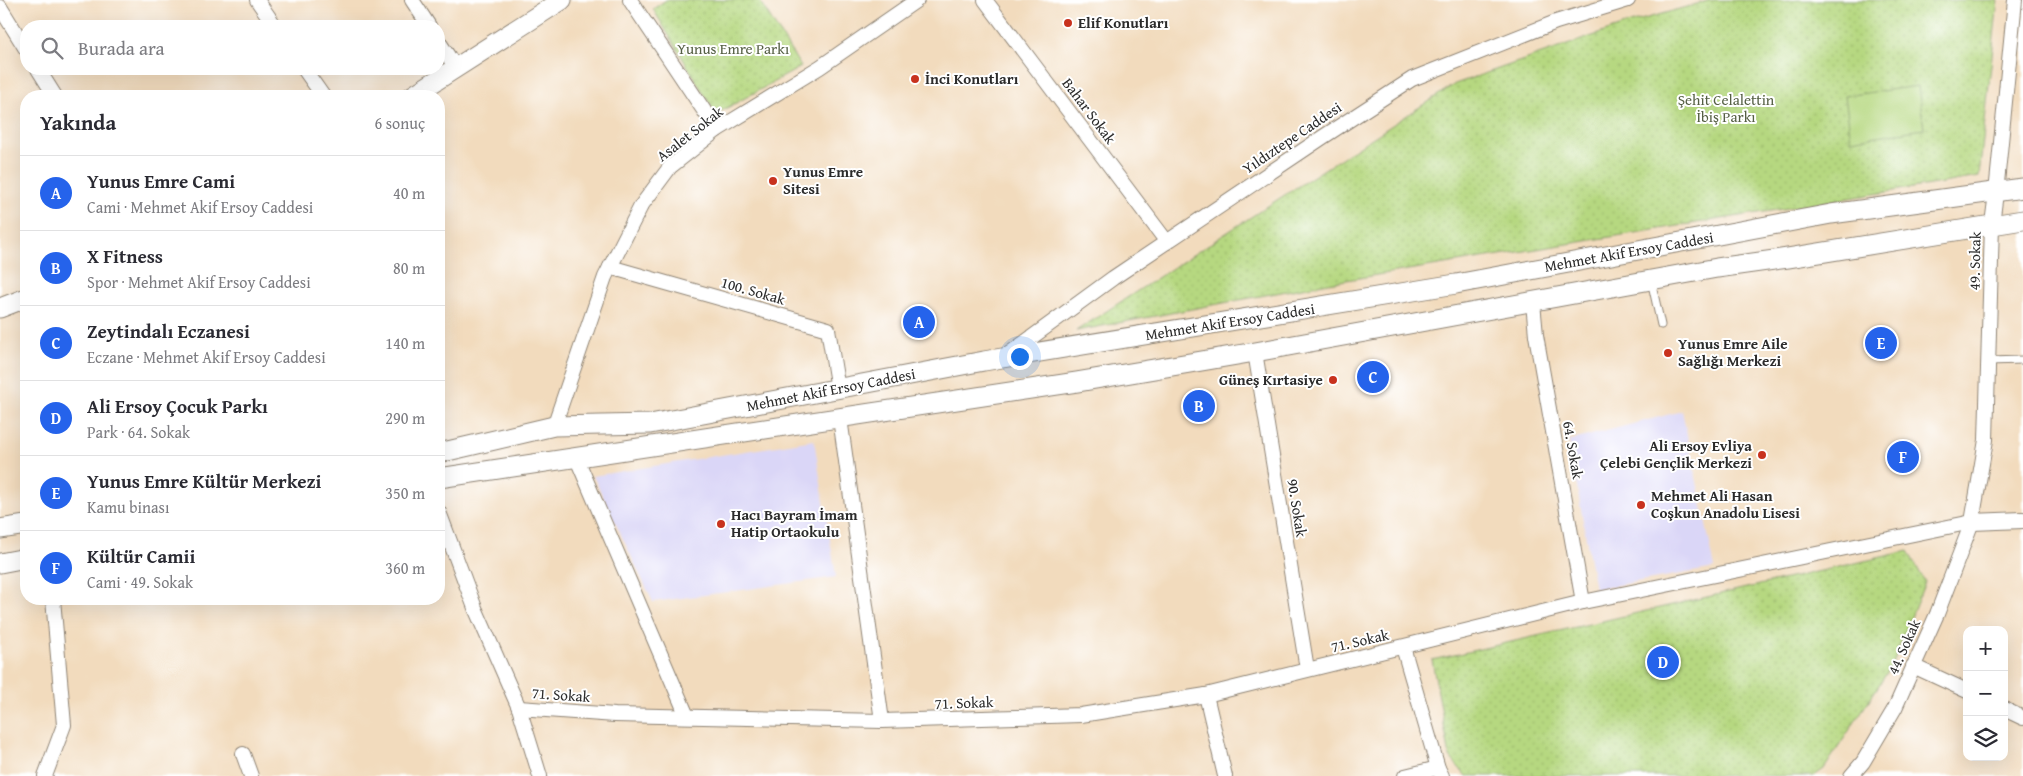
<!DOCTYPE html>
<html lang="tr">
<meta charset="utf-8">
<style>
body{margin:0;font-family:"Gentium Book Plus",serif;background:#f2f2f3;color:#2b2b33}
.controls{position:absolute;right:15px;bottom:15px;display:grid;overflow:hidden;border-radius:10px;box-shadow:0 5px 20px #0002}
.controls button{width:45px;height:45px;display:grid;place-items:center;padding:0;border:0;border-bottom:1px solid #e1e1e2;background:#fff;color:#2b2b33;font:25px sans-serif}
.you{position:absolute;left:1019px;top:356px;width:18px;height:18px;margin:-12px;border:4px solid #fff;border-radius:50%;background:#1a73e8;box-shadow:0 0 0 8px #1a73e833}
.badge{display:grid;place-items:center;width:32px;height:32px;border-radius:50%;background:#2563eb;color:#fff;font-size:16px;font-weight:700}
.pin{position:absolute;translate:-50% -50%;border:2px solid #fff;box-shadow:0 1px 5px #0006}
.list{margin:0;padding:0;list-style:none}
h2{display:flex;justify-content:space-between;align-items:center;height:65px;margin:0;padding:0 20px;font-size:21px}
h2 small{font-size:16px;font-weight:400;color:#7c7c81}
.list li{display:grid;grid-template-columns:32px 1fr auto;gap:15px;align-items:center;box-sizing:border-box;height:75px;padding:0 20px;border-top:1px solid #e1e1e2}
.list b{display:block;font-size:19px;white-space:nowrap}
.list p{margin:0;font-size:16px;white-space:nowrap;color:#7c7c81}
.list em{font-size:16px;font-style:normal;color:#7c7c81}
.icon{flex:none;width:28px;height:28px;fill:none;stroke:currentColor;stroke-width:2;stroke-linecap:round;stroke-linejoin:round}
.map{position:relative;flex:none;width:2023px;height:776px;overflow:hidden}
.search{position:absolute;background:#fff;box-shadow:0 5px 20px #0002;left:20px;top:20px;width:425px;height:55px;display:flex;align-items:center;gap:12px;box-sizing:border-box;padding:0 18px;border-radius:20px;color:#7c7c81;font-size:19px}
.panel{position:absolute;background:#fff;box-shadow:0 5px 20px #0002;left:20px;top:90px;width:425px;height:515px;border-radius:20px}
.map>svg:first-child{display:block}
.built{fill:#dad6f7}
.park{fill:url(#park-dots);stroke:#708256}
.garden{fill:#b6d880;stroke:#708256}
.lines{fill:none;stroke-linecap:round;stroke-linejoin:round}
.service-casing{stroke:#8e8374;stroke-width:9}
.minor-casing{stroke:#8e8374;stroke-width:16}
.tertiary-casing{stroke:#8e8374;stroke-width:18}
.secondary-casing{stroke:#8e8374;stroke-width:21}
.service{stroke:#fff;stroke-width:7}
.minor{stroke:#fff;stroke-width:14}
.tertiary{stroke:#fff;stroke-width:16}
.secondary{stroke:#fff;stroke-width:19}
.poi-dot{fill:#c8321e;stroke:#fff;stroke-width:2}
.labels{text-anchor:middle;stroke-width:4;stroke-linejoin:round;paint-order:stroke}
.poi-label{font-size:15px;font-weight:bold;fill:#2b2b2b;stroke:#fff;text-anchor:start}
.park-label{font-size:15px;fill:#555f44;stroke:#fff}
.street-label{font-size:15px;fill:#2b2b2b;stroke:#fff}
</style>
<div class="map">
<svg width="2023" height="776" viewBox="0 0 2023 776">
<defs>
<pattern id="park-dots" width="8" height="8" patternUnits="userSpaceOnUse" patternTransform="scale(1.25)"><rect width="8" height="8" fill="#b6d880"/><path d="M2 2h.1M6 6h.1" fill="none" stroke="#9dba6f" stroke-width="1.8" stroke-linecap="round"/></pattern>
</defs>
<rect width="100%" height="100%" fill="#fff"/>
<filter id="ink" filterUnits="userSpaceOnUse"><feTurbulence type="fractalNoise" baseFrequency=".02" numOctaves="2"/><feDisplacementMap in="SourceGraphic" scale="10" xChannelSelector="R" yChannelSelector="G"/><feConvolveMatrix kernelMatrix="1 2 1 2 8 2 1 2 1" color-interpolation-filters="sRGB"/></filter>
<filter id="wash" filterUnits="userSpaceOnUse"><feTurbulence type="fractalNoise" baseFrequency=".0096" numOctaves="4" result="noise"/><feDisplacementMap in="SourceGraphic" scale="20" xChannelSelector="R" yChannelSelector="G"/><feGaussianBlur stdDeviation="1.12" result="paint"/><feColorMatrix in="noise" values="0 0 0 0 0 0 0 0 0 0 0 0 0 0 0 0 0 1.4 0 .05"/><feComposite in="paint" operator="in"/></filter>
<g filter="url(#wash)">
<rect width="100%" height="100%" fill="#f2dbbd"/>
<g class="built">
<path d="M1682 411 1715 568 1595 589 1569 441Z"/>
<path d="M814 440 836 577 653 602 593 476Z"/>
</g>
<g class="park">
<path d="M666 0H759L801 67 716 114 653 9Z"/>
<path d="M1711 0H1998L1979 177 1334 282 1076 331 1455 84 1630 23Z"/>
<path d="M1908 551 1925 582 1892 665 1824 769 1814 776H1466L1450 757 1432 660Z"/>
</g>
<path class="garden" d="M1918 86 1924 129 1851 140 1845 96Z"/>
</g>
<g filter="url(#ink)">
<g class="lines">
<g class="service-casing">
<g id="service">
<path d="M1651 280 1661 325"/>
<path d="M1988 361 2023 360"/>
</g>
</g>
<g class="minor-casing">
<g id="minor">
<path d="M257 0 275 26"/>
<path d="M412 0 429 26"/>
<path d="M630 0 717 130"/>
<path d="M985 0 1167 242"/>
<path d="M0 7 26 49"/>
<path d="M439 42 456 68"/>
<path d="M38 69 55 96"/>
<path d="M304 69 323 96"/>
<path d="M610 267 828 329 838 389"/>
<path d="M1533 303 1536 335 1583 602"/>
<path d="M1255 352 1307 669"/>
<path d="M1006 356 1113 278 1323 137 1412 79 1556 22 1628 0"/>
<path d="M840 418 882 721"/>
<path d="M554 426 605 277 641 206 670 167 717 130 820 67 917 0"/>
<path d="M577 459 687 716"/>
<path d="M439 512 475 608 519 708 540 776"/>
<path d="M1403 647 1438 768 1442 776"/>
<path d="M1913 666 1967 691"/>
<path d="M1206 695 1225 776"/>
<path d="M519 708 615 715 882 721 1081 715 1206 695 1583 602 1972 522"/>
<path d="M2004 709 2023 718"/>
<path d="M243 754 251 776"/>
<path d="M45 776 64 725 53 599"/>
<path d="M1405 776 1438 768"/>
<path d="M1851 776 1863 762 1895 708 1937 614 1972 522 1986 440 1992 224 1996 193 2015 0"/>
</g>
</g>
<g class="tertiary-casing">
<path id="tertiary" d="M1972 522 2023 520"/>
</g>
<g class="secondary-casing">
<g id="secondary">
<path d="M412 96 562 0"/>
<path d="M0 308 26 298"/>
<path d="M439 453 554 426 650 424 984 361 1456 284 1831 214 2023 188"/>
<path d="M439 478 1077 382 1255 352 1717 268 1788 258 2023 220"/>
<path d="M0 529 26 525"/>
<path d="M0 563 26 558"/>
</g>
</g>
<use href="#service" class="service"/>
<use href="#minor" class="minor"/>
<use href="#tertiary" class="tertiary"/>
<use href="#secondary" class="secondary"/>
</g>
</g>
<g class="poi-dot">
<circle cx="1068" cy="23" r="5"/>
<circle cx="915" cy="79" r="5"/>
<circle cx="773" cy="181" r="5"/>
<circle cx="1668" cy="353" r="5"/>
<circle cx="1333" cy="380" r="5"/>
<circle cx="1762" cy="455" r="5"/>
<circle cx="1641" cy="505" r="5"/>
<circle cx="721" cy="524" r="5"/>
</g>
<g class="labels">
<g class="poi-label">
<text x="1078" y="28">Elif Konutları</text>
<text x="925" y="84">İnci Konutları</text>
<text x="783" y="177">Yunus Emre<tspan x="783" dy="17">Sitesi</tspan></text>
<text x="1678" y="349">Yunus Emre Aile<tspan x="1678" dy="17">Sağlığı Merkezi</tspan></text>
<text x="1323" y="385" text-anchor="end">Güneş Kırtasiye</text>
<text x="1752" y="451" text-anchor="end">Ali Ersoy Evliya<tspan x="1752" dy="17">Çelebi Gençlik Merkezi</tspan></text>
<text x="1651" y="501">Mehmet Ali Hasan<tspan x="1651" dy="17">Coşkun Anadolu Lisesi</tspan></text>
<text x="731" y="520">Hacı Bayram İmam<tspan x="731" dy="17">Hatip Ortaokulu</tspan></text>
</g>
<g class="park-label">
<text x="733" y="54">Yunus Emre Parkı</text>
<text x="1726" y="105">Şehit Celalettin<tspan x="1726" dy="17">İbiş Parkı</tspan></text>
</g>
<g class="street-label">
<text transform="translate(1089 111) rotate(53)" y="5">Bahar Sokak</text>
<text transform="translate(690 134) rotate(-38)" y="5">Asalet Sokak</text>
<text transform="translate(1292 138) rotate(-34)" y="5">Yıldıztepe Caddesi</text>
<text transform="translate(1629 252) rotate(-10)" y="5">Mehmet Akif Ersoy Caddesi</text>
<text transform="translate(1975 261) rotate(-89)" y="5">49. Sokak</text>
<text transform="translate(753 291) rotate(16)" y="5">100. Sokak</text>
<text transform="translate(1230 322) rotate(-9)" y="5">Mehmet Akif Ersoy Caddesi</text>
<text transform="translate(831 390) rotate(-11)" y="5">Mehmet Akif Ersoy Caddesi</text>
<text transform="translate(1573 450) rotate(80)" y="5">64. Sokak</text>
<text transform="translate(1297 508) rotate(81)" y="5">90. Sokak</text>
<text transform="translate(1360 641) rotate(-13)" y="5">71. Sokak</text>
<text transform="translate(1904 647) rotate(-66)" y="5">44. Sokak</text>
<text transform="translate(561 695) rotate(4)" y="5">71. Sokak</text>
<text transform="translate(964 703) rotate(-2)" y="5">71. Sokak</text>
</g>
</g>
</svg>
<div class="controls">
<button>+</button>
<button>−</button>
<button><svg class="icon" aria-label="layers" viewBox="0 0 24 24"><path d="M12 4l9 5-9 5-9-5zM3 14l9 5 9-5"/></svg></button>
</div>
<div class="you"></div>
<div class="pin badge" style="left:919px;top:322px">A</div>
<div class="pin badge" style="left:1199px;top:406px">B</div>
<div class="pin badge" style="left:1373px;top:377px">C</div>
<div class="pin badge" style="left:1663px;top:662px">D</div>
<div class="pin badge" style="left:1881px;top:343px">E</div>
<div class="pin badge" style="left:1903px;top:457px">F</div>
<div class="search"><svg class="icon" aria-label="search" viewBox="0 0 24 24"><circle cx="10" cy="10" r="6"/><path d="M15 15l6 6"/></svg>Burada ara</div>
<section class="panel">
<h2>Yakında<small>6 sonuç</small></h2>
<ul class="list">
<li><span class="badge">A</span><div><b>Yunus Emre Cami</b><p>Cami · Mehmet Akif Ersoy Caddesi</p></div><em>40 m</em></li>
<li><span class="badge">B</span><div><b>X Fitness</b><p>Spor · Mehmet Akif Ersoy Caddesi</p></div><em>80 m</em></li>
<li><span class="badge">C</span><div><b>Zeytindalı Eczanesi</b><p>Eczane · Mehmet Akif Ersoy Caddesi</p></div><em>140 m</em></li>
<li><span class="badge">D</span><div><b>Ali Ersoy Çocuk Parkı</b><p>Park · 64. Sokak</p></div><em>290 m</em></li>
<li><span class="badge">E</span><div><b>Yunus Emre Kültür Merkezi</b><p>Kamu binası</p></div><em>350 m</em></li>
<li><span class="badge">F</span><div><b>Kültür Camii</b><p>Cami · 49. Sokak</p></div><em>360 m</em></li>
</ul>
</section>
</div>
